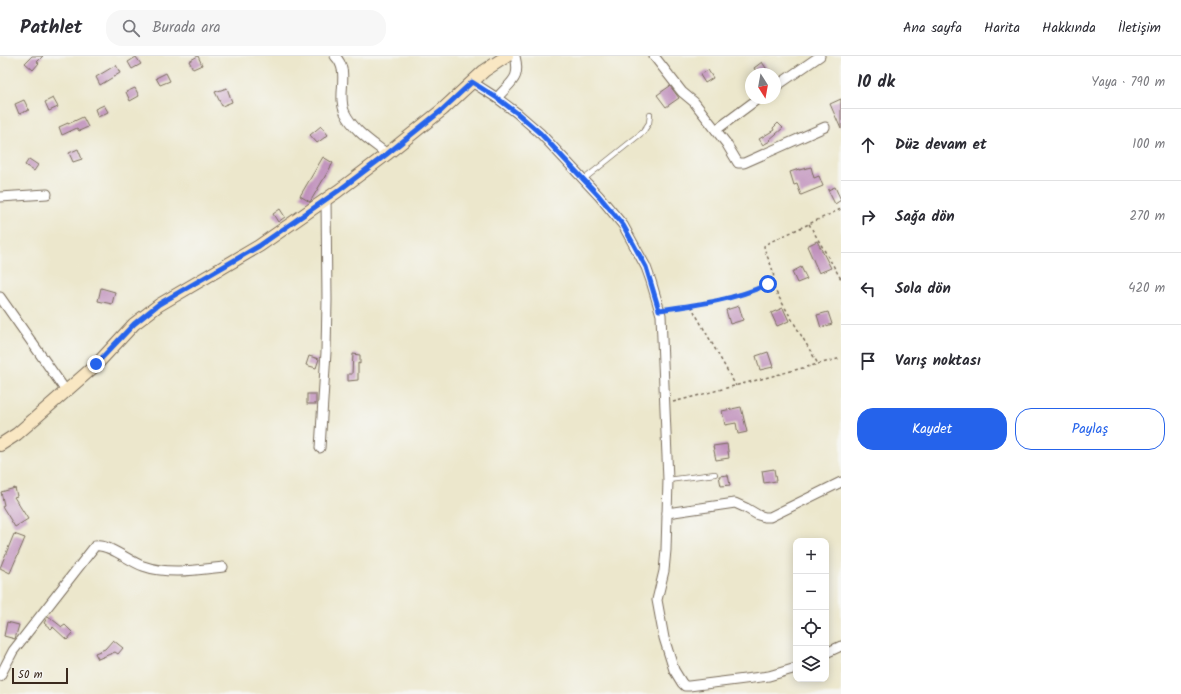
<!DOCTYPE html>
<html lang="tr">
<meta charset="utf-8">
<style>
body{margin:0;font-family:Kalam,sans-serif;background:#f7f7f7;color:#2b2b33}
.controls{position:absolute;right:12px;bottom:12px;display:grid;overflow:hidden;border-radius:8px;box-shadow:0 2px 10px #0003}
.controls button{width:36px;height:36px;display:grid;place-items:center;padding:0;border:0;border-bottom:1px solid #e1e1e2;background:#fff;color:#2b2b33;font:20px sans-serif}
.compass{position:absolute;left:745px;top:12px;width:36px;height:36px;border-radius:50%;background:#fff;box-shadow:0 2px 10px #0003;rotate:169deg}
.scale{position:absolute;left:12px;bottom:10px;width:56px;box-sizing:border-box;padding-left:4px;border:2px solid #3b2a1e;border-top:0;font-size:11px;line-height:14px;white-space:nowrap;color:#3b2a1e;-webkit-text-stroke:3px #f6f6f2;paint-order:stroke}
.stop{position:absolute;width:12px;height:12px;margin:-9px;border:3px solid #2563eb;border-radius:50%;background:#fff}
.stop.end{background:#2563eb;border-color:#fff;box-shadow:0 1px 4px #0008}
.list{margin:0;padding:0;list-style:none}
h2{display:flex;justify-content:space-between;align-items:center;height:52px;margin:0;padding:0 16px;font-size:17px}
h2 small{font-size:13px;font-weight:400;color:#7c7c81}
.list li{display:grid;grid-template-columns:26px 1fr auto;gap:12px;align-items:center;box-sizing:border-box;height:72px;padding:0 16px;border-top:1px solid #e1e1e2}
.list b{display:block;font-size:15px;white-space:nowrap}
.list em{font-size:13px;font-style:normal;color:#7c7c81}
.actions{display:flex;gap:8px;padding:12px 16px}
.actions a{flex:1;padding:9px 0;border:1px solid #2563eb;border-radius:16px;text-align:center;font-size:14px;color:#2563eb}
.actions .main{background:#2563eb;color:#fff}
.icon{flex:none;width:22px;height:22px;fill:none;stroke:currentColor;stroke-width:2;stroke-linecap:round;stroke-linejoin:round}
.map{position:relative;flex:none;width:841px;height:638px;overflow:hidden}
header{display:flex;align-items:center;gap:24px;box-sizing:border-box;height:56px;padding:0 20px;background:#fff;border-bottom:1px solid #e1e1e2}
header strong{font-size:19px}
nav{display:flex;gap:22px;margin-inline-start:auto;font-size:14px}
.search{width:280px;height:36px;background:#f7f7f7;display:flex;align-items:center;gap:10px;box-sizing:border-box;padding:0 14px;border-radius:16px;color:#7c7c81;font-size:15px}
main{display:flex}
aside{flex:1;background:#fff}
.map>svg:first-child{display:block}
.building{fill:#c193bd}
.lines{fill:none;stroke-linecap:round;stroke-linejoin:round}
.lane-casing{stroke:#796c5b;stroke-width:6}
.street-casing{stroke:#796c5b;stroke-width:11}
.secondary-casing{stroke:#796c5b;stroke-width:14}
.path{stroke:#796c5b;stroke-width:1.5;stroke-dasharray:3 3;stroke-linecap:butt}
.lane{stroke:#fff;stroke-width:4.5}
.street{stroke:#fff;stroke-width:9}
.secondary{stroke:#f9e7c3;stroke-width:12}
.route{stroke:#2563eb;stroke-width:5}
</style>
<header>
<strong>Pathlet</strong>
<div class="search"><svg class="icon" aria-label="search" viewBox="0 0 24 24"><circle cx="10" cy="10" r="6"/><path d="M15 15l6 6"/></svg>Burada ara</div>
<nav><a>Ana sayfa</a><a>Harita</a><a>Hakkında</a><a>İletişim</a></nav>
</header>
<main>
<div class="map">
<svg width="841" height="638" viewBox="0 0 841 638">
<rect width="100%" height="100%" fill="#f6f6f2"/>
<filter id="ink" filterUnits="userSpaceOnUse"><feTurbulence type="fractalNoise" baseFrequency=".025" numOctaves="2"/><feDisplacementMap in="SourceGraphic" scale="8" xChannelSelector="R" yChannelSelector="G"/><feConvolveMatrix kernelMatrix="1 2 1 2 8 2 1 2 1" color-interpolation-filters="sRGB"/></filter>
<filter id="wash" filterUnits="userSpaceOnUse"><feTurbulence type="fractalNoise" baseFrequency=".012" numOctaves="4" result="noise"/><feDisplacementMap in="SourceGraphic" scale="16" xChannelSelector="R" yChannelSelector="G"/><feGaussianBlur stdDeviation="0.9" result="paint"/><feColorMatrix in="noise" values="0 0 0 0 0 0 0 0 0 0 0 0 0 0 0 0 0 1.4 0 .05"/><feComposite in="paint" operator="in"/></filter>
<g filter="url(#wash)">
<rect width="100%" height="100%" fill="#ece7cc"/>
<g id="blocks">
<g class="building">
<path d="M32 0H43L37 6 39 7 33 14 25 7Z"/>
<path d="M198 0 202 9 193 13 189 5Z"/>
<path d="M136 1 141 8 132 13 128 6Z"/>
<path d="M762 6 770 18H758L754 12Z"/>
<path d="M116 9 120 17 100 29 96 21Z"/>
<path d="M708 14 713 22 705 27 700 19Z"/>
<path d="M166 17 170 25 160 29 156 22Z"/>
<path d="M670 30 679 42 666 51 657 39Z"/>
<path d="M135 32 139 40 130 45 126 36Z"/>
<path d="M227 32 232 46 222 50 215 36Z"/>
<path d="M53 42 58 51 49 55 45 46Z"/>
<path d="M841 43V73L830 48Z"/>
<path d="M24 44 29 54 19 58 15 48Z"/>
<path d="M104 49 108 56 98 61 95 53Z"/>
<path d="M83 61 88 71 79 75 77 72 62 79 59 71 68 67V68Z"/>
<path d="M778 67 783 72 769 84 770 85 763 89 759 83 774 74 773 72Z"/>
<path d="M321 70 328 79 317 87 310 79Z"/>
<path d="M78 93 82 103 73 106 69 97Z"/>
<path d="M323 101 333 107 310 146 300 140Z"/>
<path d="M29 103 38 109 34 115 25 109Z"/>
<path d="M811 111 814 122 819 120 823 130 801 139 797 128 794 129 790 116 799 113V114Z"/>
<path d="M835 131 841 144 835 148 828 134Z"/>
<path d="M280 153 285 161 278 166 273 158Z"/>
<path d="M817 185 831 212 819 217 807 190Z"/>
<path d="M801 211 807 223 797 227 792 216Z"/>
<path d="M101 232 115 236 112 248 98 245Z"/>
<path d="M739 250 743 264 730 268 726 254Z"/>
<path d="M783 252 789 265 777 270 771 257Z"/>
<path d="M828 256 832 268 821 272 817 259Z"/>
<path d="M768 296 773 311 760 314 756 300Z"/>
<path d="M353 298 360 299V308L358 307V324L348 325V318H352Z"/>
<path d="M309 300 319 303 316 312 306 309Z"/>
<rect x="307" y="338" width="9" height="10"/>
<path d="M741 351 747 376 738 378 736 367 725 369 722 355Z"/>
<path d="M727 388 729 402 716 404 713 390Z"/>
<path d="M774 413 776 425 764 427 762 415Z"/>
<path d="M728 419 730 429 721 430 719 420Z"/>
<path d="M15 432 17 440 14 441 28 463 15 471 2 450 4 449 1 436Z"/>
<path d="M14 478 25 482 10 517 0 512Z"/>
<path d="M48 560 62 571 65 569 73 577 67 584 53 571 51 573 44 567Z"/>
<path d="M7 566 19 569 15 583 4 580Z"/>
<path d="M113 584 123 592 118 598 115 596 98 603 95 597 105 593Z"/>
</g>
</g>
</g>
<g filter="url(#ink)">
<use href="#blocks" fill-opacity="0" stroke="#796c5b" stroke-width="1"/>
<g class="lines">
<g class="lane-casing">
<g id="lane">
<path d="M583 124 643 76 649 67 650 59"/>
<path d="M668 424 715 418"/>
</g>
</g>
<g class="street-casing">
<g id="street">
<path d="M335 0C351 16 336 38 345 57 354 75 372 86 387 98"/>
<path d="M654 0 682 36 694 46 726 87 738 107H744L825 71"/>
<path d="M472 26 497 42 517 57 541 78 599 140 623 169 646 211 651 225 661 259 668 424 666 494 664 515 657 544 664 582 674 614 682 627 685 630H689L769 620 796 612"/>
<path d="M775 31 820 0"/>
<path d="M497 42C511 25 521 24 515 0"/>
<path d="M716 74 759 42"/>
<path d="M0 141 47 138"/>
<path d="M0 241 66 335"/>
<path d="M320 392 326 296 327 244 326 143"/>
<path d="M667 457 735 447 746 452 758 459 765 461H770L841 426"/>
<path d="M826 597 841 590"/>
<path d="M0 620 13 595 95 490C108 487 130 506 143 510 168 519 197 514 223 511"/>
</g>
</g>
<g class="secondary-casing">
<path id="secondary" d="M0 389 17 378 97 308 134 268 159 249 259 190 338 135 387 98 442 54 484 15 507 0"/>
</g>
<g class="path">
<path d="M809 168 841 223"/>
<path d="M770 226 818 308"/>
<path d="M691 250 736 330"/>
<path d="M667 253C684 250 767 237 773 223 776 215 765 199 764 190L768 187 841 153"/>
<path d="M673 346 841 302"/>
</g>
<use href="#lane" class="lane"/>
<use href="#street" class="street"/>
<use href="#secondary" class="secondary"/>
</g>
</g>
<g class="lines" filter="url(#ink)">
<path class="route" d="M96 308 134 268 159 248 259 190 338 135 387 98 442 54 472 26 497 42 517 57 541 78 599 140 623 169 646 211 659 254C696 249 735 244 768 228"/>
</g>
</svg>
<div class="controls">
<button>+</button>
<button>−</button>
<button><svg class="icon" aria-label="locate" viewBox="0 0 24 24"><circle cx="12" cy="12" r="6"/><path d="M12 2v4M12 18v4M2 12h4M18 12h4"/></svg></button>
<button><svg class="icon" aria-label="layers" viewBox="0 0 24 24"><path d="M12 4l9 5-9 5-9-5zM3 14l9 5 9-5"/></svg></button>
</div>
<svg class="compass" viewBox="-18 -18 36 36"><path d="M0-13l5 13h-10z" fill="#e53935"/><path d="M0 13l5-13h-10z" fill="#7c7c81"/></svg>
<div class="scale">50 m</div>
<div class="stop" style="left:768px;top:228px"></div>
<div class="stop end" style="left:96px;top:308px"></div>
</div>
<aside>
<h2>10 dk<small>Yaya · 790 m</small></h2>
<ul class="list">
<li><svg class="icon" aria-label="ahead" viewBox="0 0 24 24"><path d="M12 20V5M6 11l6-6 6 6"/></svg><div><b>Düz devam et</b></div><em>100 m</em></li>
<li><svg class="icon" aria-label="right" viewBox="0 0 24 24"><path d="M7 20v-9h11M14 6l5 5-5 5"/></svg><div><b>Sağa dön</b></div><em>270 m</em></li>
<li><svg class="icon" aria-label="left" viewBox="0 0 24 24"><path d="M17 20v-9H6M10 6l-5 5 5 5"/></svg><div><b>Sola dön</b></div><em>420 m</em></li>
<li><svg class="icon" aria-label="arrive" viewBox="0 0 24 24"><path d="M6 21V4h12l-3 4 3 4H6"/></svg><div><b>Varış noktası</b></div></li>
</ul>
<div class="actions"><a class="main">Kaydet</a><a>Paylaş</a></div>
</aside>
</main>
